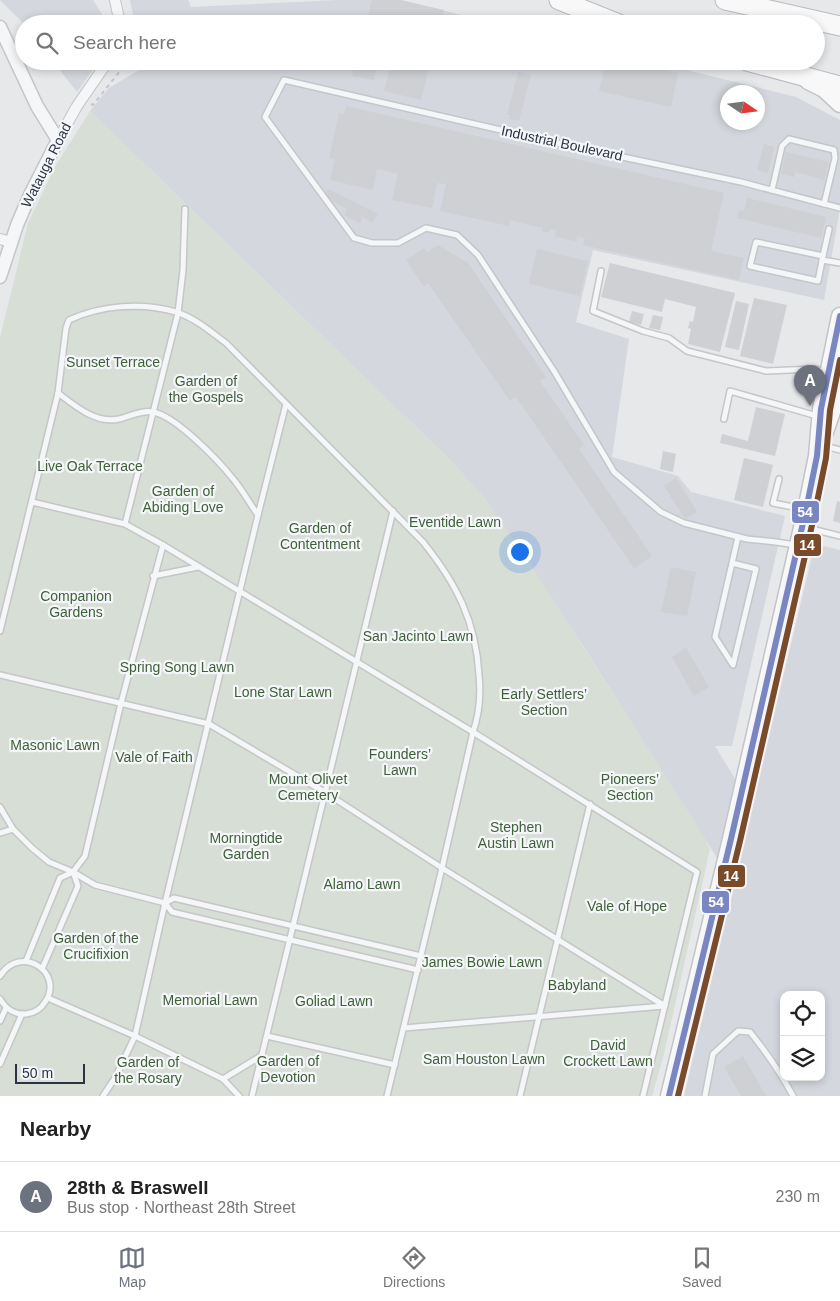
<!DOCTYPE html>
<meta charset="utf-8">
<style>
body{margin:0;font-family:Helvetica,sans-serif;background:#f2f2f2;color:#222}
.controls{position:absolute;right:15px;bottom:15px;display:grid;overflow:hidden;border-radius:10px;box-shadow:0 2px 8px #0003}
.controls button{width:45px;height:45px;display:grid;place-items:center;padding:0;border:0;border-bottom:1px solid #e0e0e0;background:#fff;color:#222;font:25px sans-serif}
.compass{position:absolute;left:720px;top:85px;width:45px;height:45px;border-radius:50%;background:#fff;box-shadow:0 2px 8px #0003;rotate:103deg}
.scale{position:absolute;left:15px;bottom:12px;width:70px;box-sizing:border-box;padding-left:5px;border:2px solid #2b3445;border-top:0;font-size:14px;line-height:18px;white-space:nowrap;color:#2b3445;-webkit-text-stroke:4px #f4f6f9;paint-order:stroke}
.you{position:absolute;left:519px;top:551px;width:18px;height:18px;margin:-12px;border:4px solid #fff;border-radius:50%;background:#1a73e8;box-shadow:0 0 0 8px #1a73e833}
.badge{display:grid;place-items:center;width:32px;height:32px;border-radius:50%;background:#6c737f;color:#fff;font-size:16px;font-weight:700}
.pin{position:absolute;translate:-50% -41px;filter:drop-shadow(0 1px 2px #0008)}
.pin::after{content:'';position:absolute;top:26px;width:18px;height:15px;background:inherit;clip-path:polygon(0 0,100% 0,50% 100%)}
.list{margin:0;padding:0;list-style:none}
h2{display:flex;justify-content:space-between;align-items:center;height:65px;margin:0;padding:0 20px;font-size:21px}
h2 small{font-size:16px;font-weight:400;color:#767676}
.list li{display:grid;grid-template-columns:32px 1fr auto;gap:15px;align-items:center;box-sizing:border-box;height:70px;padding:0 20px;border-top:1px solid #e0e0e0}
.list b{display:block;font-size:19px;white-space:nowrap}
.list p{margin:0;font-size:16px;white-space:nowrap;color:#767676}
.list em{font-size:16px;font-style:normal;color:#767676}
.icon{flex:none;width:28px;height:28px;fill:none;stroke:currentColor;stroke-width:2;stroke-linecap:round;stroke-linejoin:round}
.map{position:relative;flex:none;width:840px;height:1096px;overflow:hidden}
.search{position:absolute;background:#fff;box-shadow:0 2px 8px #0003;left:15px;right:15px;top:15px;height:55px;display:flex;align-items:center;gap:12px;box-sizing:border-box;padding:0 18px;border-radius:28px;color:#767676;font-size:19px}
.sheet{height:135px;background:#fff}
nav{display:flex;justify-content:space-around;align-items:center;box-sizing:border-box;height:70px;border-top:1px solid #e0e0e0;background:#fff;font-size:14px;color:#767676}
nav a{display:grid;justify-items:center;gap:2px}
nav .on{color:#6c737f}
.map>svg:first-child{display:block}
.built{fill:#d4d7dd;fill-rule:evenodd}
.green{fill:#d6ded6}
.building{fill:#ced0d3}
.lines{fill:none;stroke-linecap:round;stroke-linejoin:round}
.service-casing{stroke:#c4c6c8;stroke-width:8}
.minor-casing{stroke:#c4c6c8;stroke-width:12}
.tertiary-casing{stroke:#c4c6c8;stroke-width:15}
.primary-casing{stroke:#c2c5c8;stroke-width:19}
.motorway-casing{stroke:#b8bbbf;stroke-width:21}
.path{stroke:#c5c6ca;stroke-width:2;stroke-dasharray:4 4;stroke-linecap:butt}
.service{stroke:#f5f6f7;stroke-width:5}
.minor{stroke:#f5f6f7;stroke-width:10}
.tertiary{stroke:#f5f6f7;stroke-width:12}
.primary{stroke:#f8f8f8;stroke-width:16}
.motorway{stroke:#f8f8f8;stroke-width:19}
.bus-1-casing{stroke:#f4f6f9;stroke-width:10}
.bus-2-casing{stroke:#f4f6f9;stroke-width:10}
.bus-1{stroke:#7986c2;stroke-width:6}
.bus-2{stroke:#7a4b2a;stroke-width:6}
.labels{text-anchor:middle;stroke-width:4.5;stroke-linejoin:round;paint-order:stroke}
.street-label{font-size:14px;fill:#2b3445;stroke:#f4f6f9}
.park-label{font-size:14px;fill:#3f6138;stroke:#f4f6f9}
.line-badge{stroke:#f4f6f9;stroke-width:2}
.badge-label{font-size:14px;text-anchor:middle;font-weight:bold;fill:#fff}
</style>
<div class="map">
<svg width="840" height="1096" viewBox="0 0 840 1096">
<rect width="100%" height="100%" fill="#e6e8ea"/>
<g class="built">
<path d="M0 0H93L108 24H24Z"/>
<path d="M130 0H188L191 7 338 0H401L497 24H135Z"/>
<path d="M53 61H99L77 92Z"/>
<path d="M143 61H650L796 97 840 120V209L824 300 593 250 576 322 629 339 612 457 678 476 691 492 785 516 732 746H715L752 806 815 544 840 550V1096H684L734 885 583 646 486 500 449 459 90 111 109 88 144 67ZM728 92H758V122H728ZM784 995H821V1077H784Z"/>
</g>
<path class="green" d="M90 111 449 459 486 500 529 562 703 835 710 849 664 1054 652 1096H0V338L28 223 55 167Z"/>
<g class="building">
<path d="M372 0H400L444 10 441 24H366Z"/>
<path d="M356 61H378L374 80 352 76Z"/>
<path d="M392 61H431L421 100 384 91Z"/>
<path d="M606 61H622L678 73 671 107 599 91Z"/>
<path d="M518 72 531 75 519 121 509 119 510 115H507Z"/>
<path d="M346 106 724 193 711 251 744 258 739 280 583 245 585 238 577 236 576 241 555 237 556 230 550 229 549 233 542 231 543 228 510 220 509 226 440 211 446 184 437 183 432 208 392 200 398 174 377 169 373 190 330 180 335 159 329 158 339 113 344 114Z"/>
<path d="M764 144 774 147 768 173 757 170Z"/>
<path d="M786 152 829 162 824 180 795 172 794 177 781 174Z"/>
<path d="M328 189 378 214 373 222 362 217 360 223 344 215 347 209 324 197Z"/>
<path d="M747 198 826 217 821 238 737 218 739 210 744 211Z"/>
<path d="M438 245 468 263 546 377 540 381 584 445 579 449 652 556 634 568 516 397 510 401 428 283 424 287 406 260 424 248 427 252Z"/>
<path d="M537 249 588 261 580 296 529 284Z"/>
<path d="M610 263 735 293 720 352 688 344 691 329 688 328 690 321 693 322 696 307 665 299 662 312 601 297Z"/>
<path d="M754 298 787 305 773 364 740 356Z"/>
<path d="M736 301 749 304 739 350 725 347Z"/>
<path d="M632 311 644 314 641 325 629 322Z"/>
<path d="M653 315 663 317 660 330 649 328Z"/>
<path d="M756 407 785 414 775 456 720 443 722 434 748 441Z"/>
<path d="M663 451 676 454 673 472 660 469Z"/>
<path d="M744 458 773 465 763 507 734 500Z"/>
<path d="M676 478 697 512 685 519 664 486Z"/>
<path d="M837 501 840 502V523L833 521Z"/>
<path d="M671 567 696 572 687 616 661 612Z"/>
<path d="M686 648 709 687 694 696 672 657Z"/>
<path d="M743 1056 766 1096H741L724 1067Z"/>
</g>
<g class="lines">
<g class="service-casing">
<g id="service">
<path d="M772 190 782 146 789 139 834 150 835 158 824 204"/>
<path d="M756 242 823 256 818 281 750 266Z"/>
<path d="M823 256 829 229"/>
<path d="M822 260 840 263"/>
<path d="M601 271 593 311 643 331 669 338 687 351 766 371 815 369 826 372"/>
<path d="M58 393C75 406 96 424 119 419 131 416 141 410 153 412 176 416 219 461 234 480 243 491 250 504 258 515"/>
<path d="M724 419 730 391 817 416"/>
<path d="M821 445 840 450"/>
<path d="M779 479 773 503 803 509"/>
<path d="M32 502 125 524 163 545 473 732 697 872 643 1096"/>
<path d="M125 524 178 313 183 270 185 209"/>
<path d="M804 527 840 536"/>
<path d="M796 545 776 542 747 539 684 523 661 512 614 472 554 371 478 255 457 235 426 228 398 243H372L354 238 265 117 284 80 566 145 741 182 840 208"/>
<path d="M732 563 756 569 733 665 715 637 738 537"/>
<path d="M153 576 198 567"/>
<path d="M0 631 58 393 66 328 69 320C101 305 143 302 176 312 195 318 211 332 226 343L423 542C456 583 476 621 479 675 481 695 480 712 473 732L442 868 387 1096"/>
<path d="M0 675 209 724 326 793 442 868 665 1006"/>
<path d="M0 807 13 829 32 848 49 862 73 872 95 885 165 903 172 912 418 970"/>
<path d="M0 833 13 829"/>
<path d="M165 903 174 898 421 956"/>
<path d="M26 961 60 878 73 872 85 856 121 703 163 545"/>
<path d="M42 969 78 886 73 872"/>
<path d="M0 976C21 943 65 973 45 1002 41 1009 34 1013 26 1014 14 1015 6 1009 0 999"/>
<path d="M48 998 135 1036 223 1079 239 1096"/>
<path d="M0 1021 6 1008"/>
<path d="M404 1028 664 1006"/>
<path d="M267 1036 395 1065"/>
<path d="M0 1064 22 1014"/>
<path d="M223 1079 261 1056"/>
<path d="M103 1096 115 1078 135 1036 165 903 258 515 286 404"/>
<path d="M252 1096 393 511"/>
<path d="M520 1096 590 804"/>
<path d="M705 1096 713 1054 738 1031 750 1032C766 1052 781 1073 793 1096"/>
</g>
</g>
<g class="minor-casing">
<g id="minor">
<path d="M115 0 120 24"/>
<path d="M58 140 77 106 108 61"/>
<path d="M0 239 12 242"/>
</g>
</g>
<g class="tertiary-casing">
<path id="tertiary" d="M0 27 37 106 58 140 29 197 17 225 0 277"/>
</g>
<g class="primary-casing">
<g id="primary">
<path d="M808 81 824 89 840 104"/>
<path d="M825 432 840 388"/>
<path d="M669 1096 731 839 806 510 817 456 821 409 840 316"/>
</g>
</g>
<g class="motorway-casing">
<g id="motorway">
<path d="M559 0 619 24"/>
<path d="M725 0 840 26"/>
<path d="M747 61 840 86"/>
</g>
</g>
<path class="path" d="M91 104 93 105 120 71"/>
<use href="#service" class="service"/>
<use href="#minor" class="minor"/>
<use href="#tertiary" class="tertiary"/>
<use href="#primary" class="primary"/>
<use href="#motorway" class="motorway"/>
<g class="bus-1-casing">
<path id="bus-1" d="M669 1096 731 839 806 510 817 456 821 409 840 316"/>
</g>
<g class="bus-2-casing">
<path id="bus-2" d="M678 1096 740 841 815 512 826 458 830 410 840 360"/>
</g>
<use href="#bus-1" class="bus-1"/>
<use href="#bus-2" class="bus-2"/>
</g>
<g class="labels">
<g class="street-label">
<text transform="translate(562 143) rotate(12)" y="5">Industrial Boulevard</text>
<text transform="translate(46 165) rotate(-63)" y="5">Watauga Road</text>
</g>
<g class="park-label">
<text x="113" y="367">Sunset Terrace</text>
<text x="206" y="386">Garden of<tspan x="206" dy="16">the Gospels</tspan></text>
<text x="90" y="471">Live Oak Terrace</text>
<text x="183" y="496">Garden of<tspan x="183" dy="16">Abiding Love</tspan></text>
<text x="455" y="527">Eventide Lawn</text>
<text x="320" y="533">Garden of<tspan x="320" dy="16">Contentment</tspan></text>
<text x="76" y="601">Companion<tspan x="76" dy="16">Gardens</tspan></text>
<text x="418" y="641">San Jacinto Lawn</text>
<text x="177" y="672">Spring Song Lawn</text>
<text x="283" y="697">Lone Star Lawn</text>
<text x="544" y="699">Early Settlers’<tspan x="544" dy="16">Section</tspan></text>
<text x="55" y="750">Masonic Lawn</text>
<text x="400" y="759">Founders’<tspan x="400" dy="16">Lawn</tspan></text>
<text x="154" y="762">Vale of Faith</text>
<text x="308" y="784">Mount Olivet<tspan x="308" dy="16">Cemetery</tspan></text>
<text x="630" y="784">Pioneers’<tspan x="630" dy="16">Section</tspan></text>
<text x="516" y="832">Stephen<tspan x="516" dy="16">Austin Lawn</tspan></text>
<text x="246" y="843">Morningtide<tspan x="246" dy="16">Garden</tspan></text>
<text x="362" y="889">Alamo Lawn</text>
<text x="627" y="911">Vale of Hope</text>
<text x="96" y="943">Garden of the<tspan x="96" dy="16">Crucifixion</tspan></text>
<text x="482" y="967">James Bowie Lawn</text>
<text x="577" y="990">Babyland</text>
<text x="210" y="1005">Memorial Lawn</text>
<text x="334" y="1006">Goliad Lawn</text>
<text x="608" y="1050">David<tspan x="608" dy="16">Crockett Lawn</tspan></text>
<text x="484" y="1064">Sam Houston Lawn</text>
<text x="288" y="1066">Garden of<tspan x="288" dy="16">Devotion</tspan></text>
<text x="148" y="1067">Garden of<tspan x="148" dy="16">the Rosary</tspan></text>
</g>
</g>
<g class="line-badge">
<rect x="791" y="500" width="29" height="24" rx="5" fill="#7986c2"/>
<rect x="793" y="533" width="29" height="24" rx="5" fill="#7a4b2a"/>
<rect x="717" y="864" width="29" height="24" rx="5" fill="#7a4b2a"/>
<rect x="701" y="890" width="29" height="24" rx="5" fill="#7986c2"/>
</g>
<g class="badge-label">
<text x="805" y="517">54</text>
<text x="807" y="550">14</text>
<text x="731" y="881">14</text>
<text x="716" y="907">54</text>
</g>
</svg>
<div class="controls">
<button><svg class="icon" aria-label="locate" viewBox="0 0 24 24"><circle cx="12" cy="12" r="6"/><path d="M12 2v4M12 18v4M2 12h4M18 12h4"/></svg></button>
<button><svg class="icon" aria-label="layers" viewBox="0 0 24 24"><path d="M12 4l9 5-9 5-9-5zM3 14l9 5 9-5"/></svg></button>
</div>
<svg class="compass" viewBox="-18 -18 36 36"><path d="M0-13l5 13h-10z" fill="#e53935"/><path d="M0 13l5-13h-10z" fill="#767676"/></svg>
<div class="scale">50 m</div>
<div class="you"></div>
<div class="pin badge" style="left:810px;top:406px">A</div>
<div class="search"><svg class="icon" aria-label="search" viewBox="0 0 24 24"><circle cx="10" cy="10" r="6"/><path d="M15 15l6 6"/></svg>Search here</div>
</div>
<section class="sheet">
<h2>Nearby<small></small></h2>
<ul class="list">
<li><span class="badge">A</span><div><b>28th &amp; Braswell</b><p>Bus stop · Northeast 28th Street</p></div><em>230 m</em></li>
</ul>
</section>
<nav>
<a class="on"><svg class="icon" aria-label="map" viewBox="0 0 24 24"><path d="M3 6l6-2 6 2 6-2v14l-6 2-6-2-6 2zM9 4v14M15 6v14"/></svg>Map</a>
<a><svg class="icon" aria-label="directions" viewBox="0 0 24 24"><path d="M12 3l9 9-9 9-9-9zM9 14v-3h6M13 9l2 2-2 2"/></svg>Directions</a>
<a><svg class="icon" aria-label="saved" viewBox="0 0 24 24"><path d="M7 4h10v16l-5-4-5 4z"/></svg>Saved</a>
</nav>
